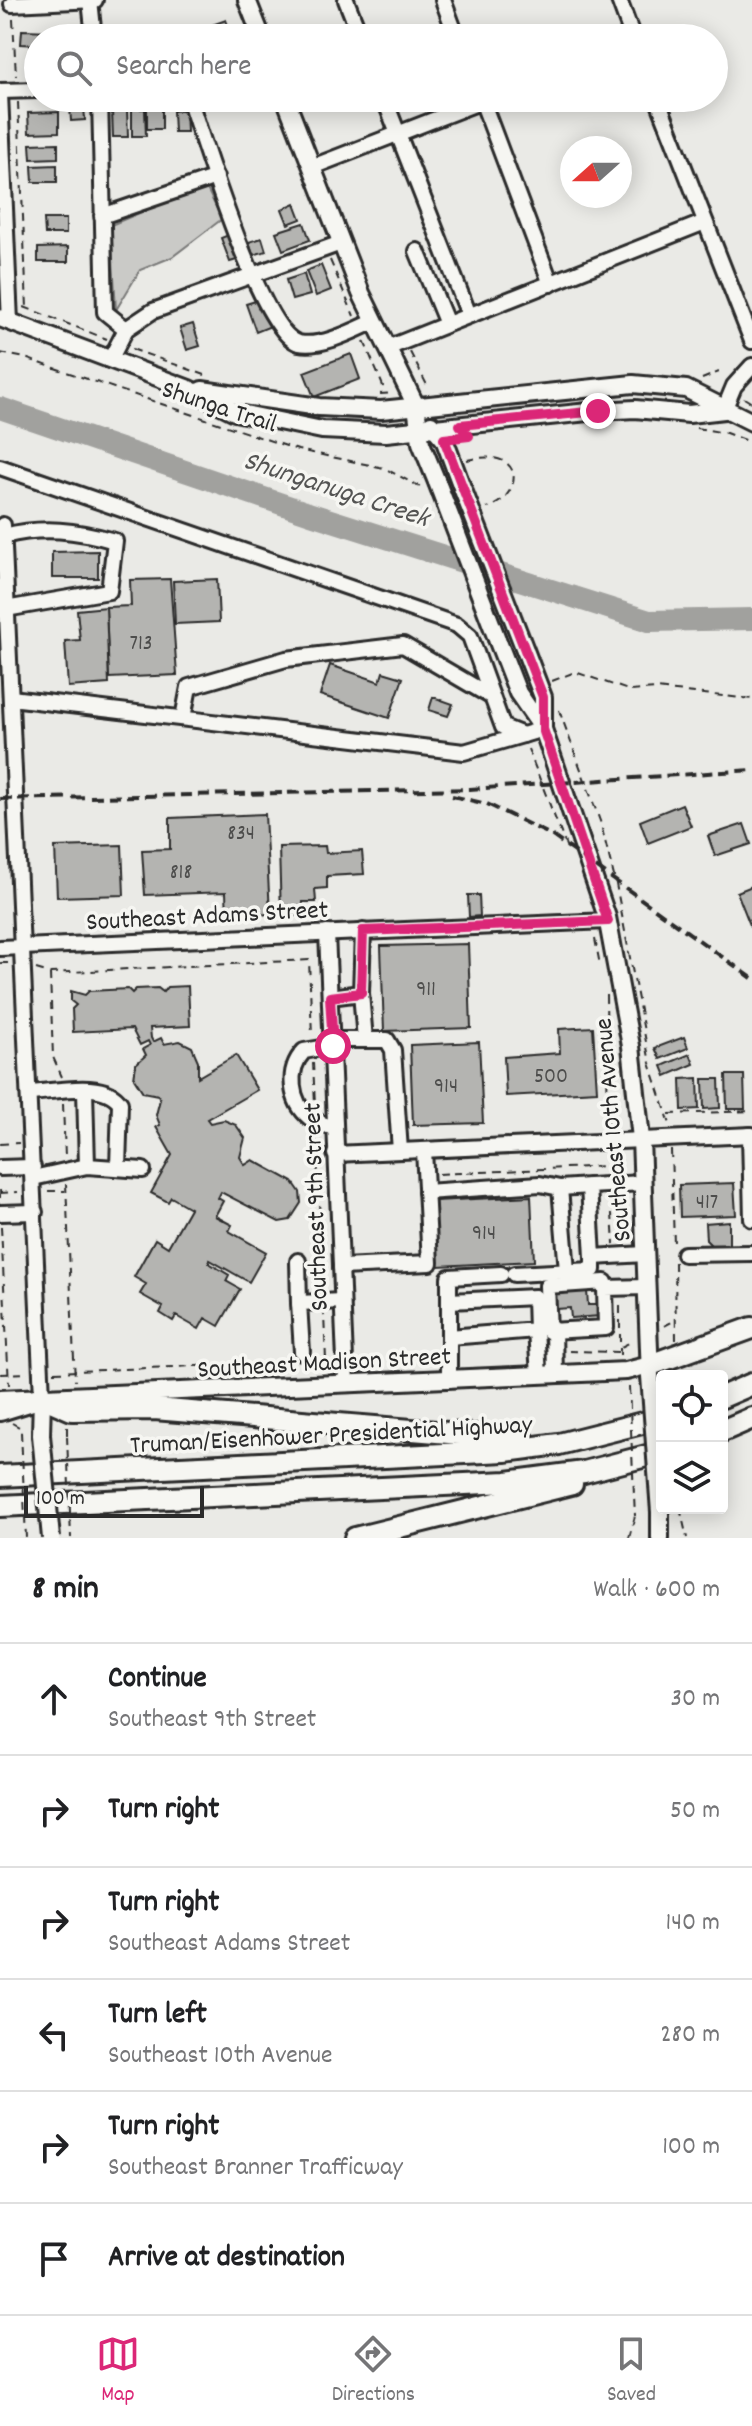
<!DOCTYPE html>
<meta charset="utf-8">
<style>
body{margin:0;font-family:Dekko,sans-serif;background:#f6f6f6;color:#202124}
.controls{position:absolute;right:24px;bottom:24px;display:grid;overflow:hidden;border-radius:8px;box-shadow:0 4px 20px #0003}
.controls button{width:72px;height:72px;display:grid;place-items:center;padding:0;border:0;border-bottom:2px solid #e0e0e0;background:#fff;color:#202124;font:40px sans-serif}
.compass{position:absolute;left:560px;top:136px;width:72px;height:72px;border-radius:50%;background:#fff;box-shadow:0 4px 20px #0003;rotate:249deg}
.scale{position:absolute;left:24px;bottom:20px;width:180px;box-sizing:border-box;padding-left:8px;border:4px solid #2b2b2b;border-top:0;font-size:22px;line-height:28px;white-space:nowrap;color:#2b2b2b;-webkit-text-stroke:6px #f6f6f2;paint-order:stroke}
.stop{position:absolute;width:24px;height:24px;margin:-18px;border:6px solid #db2777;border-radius:50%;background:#fff}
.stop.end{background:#db2777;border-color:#fff;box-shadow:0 2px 8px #0008}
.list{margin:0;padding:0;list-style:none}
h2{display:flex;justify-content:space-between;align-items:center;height:104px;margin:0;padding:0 32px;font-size:34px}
h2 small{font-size:26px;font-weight:400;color:#757577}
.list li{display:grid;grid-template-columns:52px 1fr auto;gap:24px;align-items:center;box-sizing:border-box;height:112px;padding:0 32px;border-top:2px solid #e0e0e0}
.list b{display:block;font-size:30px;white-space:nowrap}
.list p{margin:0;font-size:26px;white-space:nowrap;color:#757577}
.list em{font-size:26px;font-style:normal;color:#757577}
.icon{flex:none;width:44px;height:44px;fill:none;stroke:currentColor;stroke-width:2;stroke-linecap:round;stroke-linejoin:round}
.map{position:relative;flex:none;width:752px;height:1538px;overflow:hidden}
.search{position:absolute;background:#fff;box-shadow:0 4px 20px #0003;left:24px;right:24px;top:24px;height:88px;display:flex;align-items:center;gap:20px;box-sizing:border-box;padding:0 28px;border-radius:44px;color:#757577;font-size:30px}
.sheet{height:776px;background:#fff}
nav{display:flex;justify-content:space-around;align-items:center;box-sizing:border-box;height:112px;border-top:2px solid #e0e0e0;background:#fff;font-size:22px;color:#757577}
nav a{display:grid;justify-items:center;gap:4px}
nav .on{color:#db2777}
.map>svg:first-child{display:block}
.green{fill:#cacac7;stroke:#7a7a79;stroke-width:2}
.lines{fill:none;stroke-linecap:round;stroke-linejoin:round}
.river{stroke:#a1a19e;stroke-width:22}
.building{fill:#b4b4b1;stroke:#2b2b2b;stroke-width:2}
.minor-casing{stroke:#2b2b2b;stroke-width:20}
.major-casing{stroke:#2b2b2b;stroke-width:22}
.highway-casing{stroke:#2b2b2b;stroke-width:26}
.path{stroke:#2b2b2b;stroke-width:2;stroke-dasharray:8 6;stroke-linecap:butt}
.minor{stroke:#f6f6f2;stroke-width:14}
.major{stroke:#f6f6f2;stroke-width:16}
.highway{stroke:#f6f6f2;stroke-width:20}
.rail{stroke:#2b2b2b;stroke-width:4;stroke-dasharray:12 6;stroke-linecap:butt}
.major-bridge-casing{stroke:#2b2b2b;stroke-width:22;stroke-linecap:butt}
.path-bridge{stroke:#2b2b2b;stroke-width:2;stroke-dasharray:8 6;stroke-linecap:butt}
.major-bridge{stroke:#f6f6f2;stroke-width:16}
.route{stroke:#db2777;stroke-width:10}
.labels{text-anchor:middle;stroke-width:7;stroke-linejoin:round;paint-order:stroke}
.number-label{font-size:22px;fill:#4d4d4c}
.street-label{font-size:26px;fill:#2b2b2b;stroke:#f6f6f2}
.water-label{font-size:28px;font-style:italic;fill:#545453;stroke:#f6f6f2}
</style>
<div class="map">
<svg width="752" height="1538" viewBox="0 0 752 1538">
<rect width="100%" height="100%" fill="#eaeae6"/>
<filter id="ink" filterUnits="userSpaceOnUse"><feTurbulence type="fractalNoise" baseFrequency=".0125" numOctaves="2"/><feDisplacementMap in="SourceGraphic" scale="16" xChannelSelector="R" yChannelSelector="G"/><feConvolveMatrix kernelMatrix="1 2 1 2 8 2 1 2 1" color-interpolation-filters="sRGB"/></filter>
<g filter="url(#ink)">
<path class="green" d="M205 185 222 219 172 257 140 270 116 310 111 225Z"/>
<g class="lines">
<path class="river" d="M0 408 311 514 649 621 752 619"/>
</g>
<g class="building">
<path d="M226 20 233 38H210L206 27Z"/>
<path d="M22 30 52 31V38H38V45L21 44Z"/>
<path d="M190 31 191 38H165V32Z"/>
<path d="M84 106 85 120 71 121 70 107Z"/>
<path d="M162 107V129H147V108Z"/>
<path d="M127 109 128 137H113L112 110Z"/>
<path d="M132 109H145L146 136H132Z"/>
<path d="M186 110 187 132H174L173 111Z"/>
<path d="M59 112V132L29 133 28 113Z"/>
<path d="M58 143V158L31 159 30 144Z"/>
<path d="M57 165V182H33L32 166Z"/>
<path d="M295 203 301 219 288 224 282 209Z"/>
<path d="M44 219H66V234H45Z"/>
<path d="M304 223 310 240 283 250 276 232Z"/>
<path d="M231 234 240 259 230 262 221 238Z"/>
<path d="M262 238 266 251 253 255 249 242Z"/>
<path d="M68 247V262H38V248Z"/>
<path d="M321 265 331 290 316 296 306 271Z"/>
<path d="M304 274 310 295 292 300 286 280Z"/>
<path d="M262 299 271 326 256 332 246 304Z"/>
<path d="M193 324 200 346 187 350 180 328Z"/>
<path d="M351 354 360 379 314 397 304 372Z"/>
<path d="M98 551V578H52V552Z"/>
<path d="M170 579 177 675 109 678 106 607 131 606 130 580Z"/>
<path d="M217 579 219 622 175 624 173 581Z"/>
<path d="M106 607 109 684 68 687 65 641 80 640 77 610Z"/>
<path d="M330 665 380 682 383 672 403 678 389 718 320 695Z"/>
<path d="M433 697 453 704 448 716 429 710Z"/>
<path d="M682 804 691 826 648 843 640 821Z"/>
<path d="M265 814 270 914 227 917 226 892 145 895 142 850 170 849V818Z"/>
<path d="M744 824 751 844 715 856 708 836Z"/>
<path d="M122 845 124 895 57 897 55 847Z"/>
<path d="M325 846 326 853 362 851 364 874 327 876V888L315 889 316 902H303V916H281L279 847Z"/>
<path d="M752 886V924L750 925 737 892Z"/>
<path d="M468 895H479L480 916 469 917Z"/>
<path d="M468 944 471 1028 384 1031 381 946Z"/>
<path d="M188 986 190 1026 150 1028 151 1038 153 1042 161 1038 164 1044 180 1041 192 1047 198 1061V1077L236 1055 257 1090 207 1119 210 1123 224 1120 236 1125 245 1138 240 1157 245 1165 253 1160 293 1182 300 1192 301 1203 290 1220 279 1222 221 1192 218 1198 223 1201 215 1216 232 1225 229 1231 266 1252 249 1282 210 1260 209 1263 229 1275 226 1281 240 1289 219 1326 205 1318 199 1329 176 1316 173 1321 160 1313 163 1307 140 1294 146 1284 134 1277 155 1239 168 1247 190 1208 171 1197 168 1202 151 1193 172 1155 156 1127 160 1125 156 1115 160 1099 158 1095 143 1092 134 1078 136 1064 146 1055 143 1049 150 1045 148 1041 140 1045 132 1029 73 1032 72 1009 76 1005 71 1001V991L85 995 89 991 128 989 132 993 136 989 158 988 163 992 167 987Z"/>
<path d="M593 1027 597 1091 506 1096 504 1057 560 1053 559 1029Z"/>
<path d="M684 1037 688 1048 660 1059 655 1048Z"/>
<path d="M479 1042 483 1123 413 1125 410 1045Z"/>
<path d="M690 1054 694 1064 666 1076 662 1066Z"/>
<path d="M726 1075H744L745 1109H727Z"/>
<path d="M698 1078 699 1109 682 1110 681 1079Z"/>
<path d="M703 1079H719L720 1108 704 1109Z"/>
<path d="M734 1183 736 1215 680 1217 679 1185Z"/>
<path d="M531 1196 534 1261 438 1266 435 1201Z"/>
<path d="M729 1221V1245L712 1246 706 1240 705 1223Z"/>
<path d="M587 1291 588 1305H600L601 1316 571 1318 570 1308 556 1309 555 1293Z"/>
</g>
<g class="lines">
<g class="minor-casing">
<g id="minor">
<path d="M90 0 94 38"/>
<path d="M346 0 361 38"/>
<path d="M443 0 457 38"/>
<path d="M619 0 633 38"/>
<path d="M12 4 95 0"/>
<path d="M0 91 38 90"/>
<path d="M0 94 10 322"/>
<path d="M100 98 105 312 126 329"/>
<path d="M189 98C203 140 261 333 299 343 321 348 355 330 375 321"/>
<path d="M384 98 469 315"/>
<path d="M481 98 551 284"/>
<path d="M657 98 752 341"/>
<path d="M312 167 490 98"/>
<path d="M102 216 216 177"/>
<path d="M417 251 447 324"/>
<path d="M390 347 705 222"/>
<path d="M110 360 126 329 153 311 341 243"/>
<path d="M724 410 734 386 752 366"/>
<path d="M0 467 457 625 470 636 503 727 523 735 543 729"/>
<path d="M3 525 42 1397"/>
<path d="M0 610 109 591 115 541C76 530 43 526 4 536"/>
<path d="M11 698 464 752 523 735"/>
<path d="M183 718 189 687 286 659 403 645 492 697"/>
<path d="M363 931 361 993 365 1040H387L393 1050 400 1151"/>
<path d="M327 933 346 1384"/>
<path d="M0 948 608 921"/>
<path d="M330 997 361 993"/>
<path d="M333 1040H365"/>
<path d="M333 1046 304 1051C286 1070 290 1102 310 1118 317 1123 326 1125 334 1128"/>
<path d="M85 1090 87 1166"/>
<path d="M29 1093C54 1092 105 1079 120 1103L118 1167"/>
<path d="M750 1135 752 1219"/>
<path d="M335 1154 752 1135"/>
<path d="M0 1168 33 1167"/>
<path d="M33 1178 87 1166 143 1170"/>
<path d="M643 1183 589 1186 593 1257 645 1254"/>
<path d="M560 1188 567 1271"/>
<path d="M426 1192 540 1184 560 1188 589 1186"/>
<path d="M0 1213 35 1212"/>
<path d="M684 1254 752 1253"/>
<path d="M298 1261 299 1303"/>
<path d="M341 1267 430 1263 424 1150"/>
<path d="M514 1274 593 1270V1257"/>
<path d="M605 1288V1282L547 1286 549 1331 606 1328 605 1288 647 1287"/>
<path d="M536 1330 539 1375"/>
<path d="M554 1330 555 1375"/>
<path d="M449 1337 536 1330 535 1297 449 1301"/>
<path d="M302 1352 299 1303 342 1301"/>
<path d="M449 1380V1277L501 1274"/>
</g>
</g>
<g class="major-casing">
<g id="major">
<path d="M247 0 262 38"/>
<path d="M285 98 361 293 416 406 421 443 437 482"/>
<path d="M0 318 189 389 235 412 322 430 386 433 598 411 635 409 689 414 724 410"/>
<path d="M202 390 319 407 381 410 633 384 686 389 752 422"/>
<path d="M431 424 444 439 463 490"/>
<path d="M497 639 518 693 543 729 607 917 631 1046 641 1139 650 1376"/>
<path d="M525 650 543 697V729"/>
<path d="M0 1399 626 1371 650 1365"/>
<path d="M41 1435 42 1397"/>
<path d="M660 1512V1538"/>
</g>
</g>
<g class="highway-casing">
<g id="highway">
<path d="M650 1365 752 1328"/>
<path d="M722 1397 752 1384"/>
<path d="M0 1410 42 1397 72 1410 154 1409 523 1439"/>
<path d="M722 1431 752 1418"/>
<path d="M0 1476 505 1451 559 1444 662 1418"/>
<path d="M0 1506 507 1482 584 1472 662 1452"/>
<path d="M355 1538 572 1484"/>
</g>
</g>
<g class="path">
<path d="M13 19 16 76"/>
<path d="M18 102 27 308"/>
<path d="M501 105 519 98"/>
<path d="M330 260 354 316"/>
<path d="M24 307 107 339"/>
<path d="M364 341 383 386 381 394"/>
<path d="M132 349 205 375"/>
<path d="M410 352 429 389"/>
<path d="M0 353 25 358 298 450 384 468 424 489"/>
<path d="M702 379 719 372"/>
<path d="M380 394 393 393"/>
<path d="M744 398 752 403"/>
<path d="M696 428 726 433 752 443"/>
<path d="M467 460C527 446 524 496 487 508"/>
<path d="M552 681 575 672 631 691 656 689 752 699"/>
<path d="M559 710 600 821 616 884 650 1063 670 1124"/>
<path d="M528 749 568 851"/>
<path d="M595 939 600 965"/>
<path d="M0 963H11"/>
<path d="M36 969 50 973 309 960 312 1036"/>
<path d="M50 974 53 1057 62 1077"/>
<path d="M606 995 608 1128"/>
<path d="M313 1063 315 1104"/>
<path d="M63 1104 65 1157"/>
<path d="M669 1114 752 1111"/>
<path d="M316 1135 323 1288"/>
<path d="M0 1144 19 1143"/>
<path d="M671 1150 674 1244"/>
<path d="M609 1155 610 1172"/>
<path d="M439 1174 608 1166"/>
<path d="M66 1184 75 1381"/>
<path d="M0 1190V1201"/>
<path d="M48 1191H65"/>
<path d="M0 1193 18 1192"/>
<path d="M611 1199 614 1244"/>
<path d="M1 1227 9 1385"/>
<path d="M675 1262 676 1340"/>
<path d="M620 1306V1355"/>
<path d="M664 1326 676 1320"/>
<path d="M621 1347 633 1341"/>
<path d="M569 1351 618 1352"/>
<path d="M314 1361 326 1360 324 1315"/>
<path d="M54 1372 291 1362"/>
<path d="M0 1374 28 1373"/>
<path d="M12 1423 21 1428V1432"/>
<path d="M67 1427V1436"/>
<path d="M680 1508 687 1538"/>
<path d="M629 1538 635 1516"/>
</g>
<use href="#minor" class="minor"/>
<use href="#major" class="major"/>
<use href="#highway" class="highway"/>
<g class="rail">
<path d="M452 796 487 804 551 835 752 978"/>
<path d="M0 799 470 789 752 770"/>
</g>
<g class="major-bridge-casing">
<g id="major-bridge">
<path d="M437 482 497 639"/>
<path d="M463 490 525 650"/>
<path d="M650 1376 660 1512"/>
<path d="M41 1435 51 1538"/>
</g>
</g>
<g class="path-bridge">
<path d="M629 1387 635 1516"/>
<path d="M21 1432 26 1538"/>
<path d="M67 1436 71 1538"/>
</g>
<use href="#major-bridge" class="major-bridge"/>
</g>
</g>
<g class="lines" filter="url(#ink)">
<path class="route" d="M333 1046 330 997 361 993 363 931 608 921 543 729V697L444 439 469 436 460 425 598 411"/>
</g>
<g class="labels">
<g class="number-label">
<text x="141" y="649">713</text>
<text x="241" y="839">834</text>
<text x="181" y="878">818</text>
<text x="426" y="995">911</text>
<text x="551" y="1082">500</text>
<text x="446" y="1092">914</text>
<text x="707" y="1208">417</text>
<text x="484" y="1239">914</text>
</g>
<g class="street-label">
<text transform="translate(220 405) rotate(18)" y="9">Shunga Trail</text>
<text transform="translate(207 914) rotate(-3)" y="9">Southeast Adams Street</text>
<text transform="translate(611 1130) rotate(-95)" y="9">Southeast 10th Avenue</text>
<text transform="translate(314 1207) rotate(-92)" y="9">Southeast 9th Street</text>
<text transform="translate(324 1361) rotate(-3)" y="9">Southeast Madison Street</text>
<text transform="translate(331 1433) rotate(-3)" y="9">Truman/Eisenhower Presidential Highway</text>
</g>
<g class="water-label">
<text transform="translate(337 487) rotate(18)" y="10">Shunganuga Creek</text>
</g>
</g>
</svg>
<div class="controls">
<button><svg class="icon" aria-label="locate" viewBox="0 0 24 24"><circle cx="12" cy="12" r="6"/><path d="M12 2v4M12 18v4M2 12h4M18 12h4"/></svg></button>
<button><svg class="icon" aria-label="layers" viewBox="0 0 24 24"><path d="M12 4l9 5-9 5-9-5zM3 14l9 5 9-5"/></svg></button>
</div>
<svg class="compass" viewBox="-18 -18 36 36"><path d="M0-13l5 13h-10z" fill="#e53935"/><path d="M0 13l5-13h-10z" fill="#757577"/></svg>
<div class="scale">100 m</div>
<div class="stop" style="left:333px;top:1046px"></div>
<div class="stop end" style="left:598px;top:411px"></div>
<div class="search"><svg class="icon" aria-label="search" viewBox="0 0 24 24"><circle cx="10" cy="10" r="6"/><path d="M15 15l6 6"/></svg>Search here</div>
</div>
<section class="sheet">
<h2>8 min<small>Walk · 600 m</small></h2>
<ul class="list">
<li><svg class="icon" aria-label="ahead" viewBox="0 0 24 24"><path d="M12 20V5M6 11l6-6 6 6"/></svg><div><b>Continue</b><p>Southeast 9th Street</p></div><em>30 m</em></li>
<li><svg class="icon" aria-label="right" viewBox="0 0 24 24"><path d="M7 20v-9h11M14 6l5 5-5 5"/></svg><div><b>Turn right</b></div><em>50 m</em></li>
<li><svg class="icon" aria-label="right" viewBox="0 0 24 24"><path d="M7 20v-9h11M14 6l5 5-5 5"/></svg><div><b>Turn right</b><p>Southeast Adams Street</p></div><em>140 m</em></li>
<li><svg class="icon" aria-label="left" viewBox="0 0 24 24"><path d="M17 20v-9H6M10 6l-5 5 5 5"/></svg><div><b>Turn left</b><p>Southeast 10th Avenue</p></div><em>280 m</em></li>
<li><svg class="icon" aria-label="right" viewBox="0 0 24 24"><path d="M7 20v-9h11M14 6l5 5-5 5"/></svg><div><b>Turn right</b><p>Southeast Branner Trafficway</p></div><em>100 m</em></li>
<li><svg class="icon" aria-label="arrive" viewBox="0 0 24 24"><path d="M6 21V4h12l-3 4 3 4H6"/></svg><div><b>Arrive at destination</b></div></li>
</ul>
</section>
<nav>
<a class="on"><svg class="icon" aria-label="map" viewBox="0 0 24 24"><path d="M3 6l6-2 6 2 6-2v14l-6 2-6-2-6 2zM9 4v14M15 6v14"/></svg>Map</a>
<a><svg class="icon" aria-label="directions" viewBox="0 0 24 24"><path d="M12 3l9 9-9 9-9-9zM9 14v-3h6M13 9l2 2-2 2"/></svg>Directions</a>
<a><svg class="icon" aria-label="saved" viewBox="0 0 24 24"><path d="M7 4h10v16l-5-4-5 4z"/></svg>Saved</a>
</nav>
